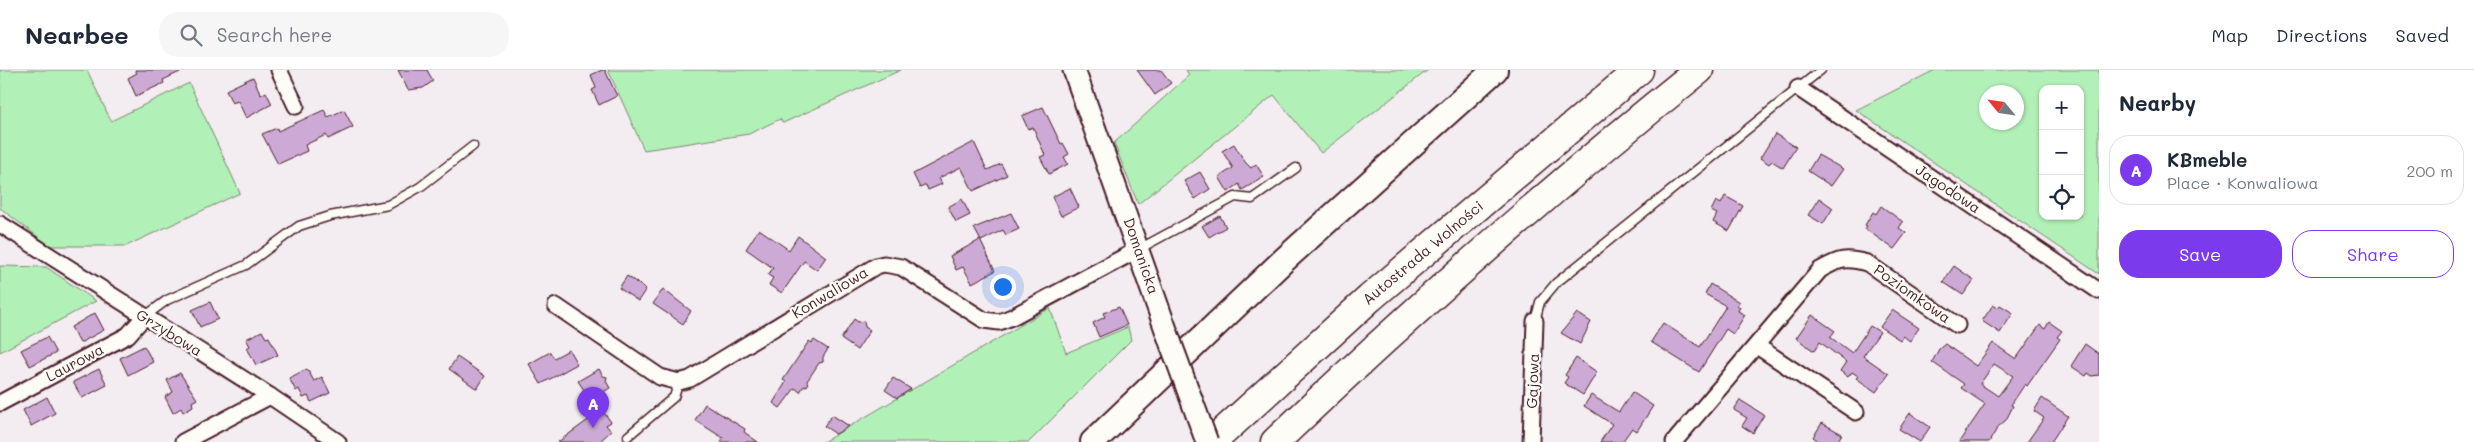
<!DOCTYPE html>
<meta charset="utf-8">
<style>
body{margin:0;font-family:Mali,sans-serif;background:#f6f6f7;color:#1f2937}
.controls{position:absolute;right:15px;top:15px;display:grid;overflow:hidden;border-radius:10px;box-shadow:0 1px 4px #0004}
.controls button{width:45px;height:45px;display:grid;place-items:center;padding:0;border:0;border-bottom:1px solid #e0e1e3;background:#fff;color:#1f2937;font:25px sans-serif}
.compass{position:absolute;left:1979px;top:15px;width:45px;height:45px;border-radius:50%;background:#fff;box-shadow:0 1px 4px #0004;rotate:299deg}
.you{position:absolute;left:1002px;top:216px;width:18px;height:18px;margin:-12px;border:4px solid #fff;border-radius:50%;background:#1a73e8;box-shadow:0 0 0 8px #1a73e833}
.badge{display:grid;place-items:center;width:32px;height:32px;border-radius:50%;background:#7c3aed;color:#fff;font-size:16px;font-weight:700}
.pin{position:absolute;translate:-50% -41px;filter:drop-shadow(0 1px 2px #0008)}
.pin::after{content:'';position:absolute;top:26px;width:18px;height:15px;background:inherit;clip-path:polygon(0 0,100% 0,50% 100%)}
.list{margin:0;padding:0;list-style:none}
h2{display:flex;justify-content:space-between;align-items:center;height:65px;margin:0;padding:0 20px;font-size:21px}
h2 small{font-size:16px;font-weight:400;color:#747a83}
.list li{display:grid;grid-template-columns:32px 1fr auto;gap:15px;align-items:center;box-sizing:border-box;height:70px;margin:0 10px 10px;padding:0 10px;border:1px solid #e0e1e3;border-radius:20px}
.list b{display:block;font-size:19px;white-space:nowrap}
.list p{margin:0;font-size:16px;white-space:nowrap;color:#747a83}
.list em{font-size:16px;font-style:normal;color:#747a83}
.actions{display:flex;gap:10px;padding:15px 20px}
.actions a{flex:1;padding:11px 0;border:1px solid #7c3aed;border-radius:20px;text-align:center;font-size:18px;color:#7c3aed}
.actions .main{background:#7c3aed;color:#fff}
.icon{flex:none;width:28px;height:28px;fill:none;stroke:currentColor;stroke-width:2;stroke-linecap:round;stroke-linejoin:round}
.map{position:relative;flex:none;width:2099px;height:372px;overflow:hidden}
header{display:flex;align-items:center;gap:30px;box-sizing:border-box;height:70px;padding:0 25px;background:#fff;border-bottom:1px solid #e0e1e3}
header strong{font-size:24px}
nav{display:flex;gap:28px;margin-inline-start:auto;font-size:18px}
.search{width:350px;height:45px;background:#f6f6f7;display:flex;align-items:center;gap:12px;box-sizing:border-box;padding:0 18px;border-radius:20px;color:#747a83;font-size:19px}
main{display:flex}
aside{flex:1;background:#fff}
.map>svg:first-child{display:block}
.green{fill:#b1f0b7;stroke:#7e8871;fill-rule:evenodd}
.building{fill:#ccaad5;stroke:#4a1f2b;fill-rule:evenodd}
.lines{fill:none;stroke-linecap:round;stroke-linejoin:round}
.lane-casing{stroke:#4a1f2b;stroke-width:11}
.street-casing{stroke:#4a1f2b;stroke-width:19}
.secondary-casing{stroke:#4a1f2b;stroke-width:25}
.primary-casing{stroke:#4a1f2b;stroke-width:28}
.highway-casing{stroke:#4a1f2b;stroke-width:31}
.lane{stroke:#fdfcf7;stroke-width:8}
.street{stroke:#fdfcf7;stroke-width:15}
.secondary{stroke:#fdfcf7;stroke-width:21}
.primary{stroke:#fdfcf7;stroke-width:24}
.highway{stroke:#fdfcf7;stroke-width:28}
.secondary-bridge-casing{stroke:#4a1f2b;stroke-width:25;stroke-linecap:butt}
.secondary-bridge{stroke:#fdfcf7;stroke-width:21}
.labels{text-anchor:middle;stroke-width:4.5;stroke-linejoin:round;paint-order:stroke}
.street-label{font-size:15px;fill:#4a1f2b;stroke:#fdfcf7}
</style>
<header>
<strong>Nearbee</strong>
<div class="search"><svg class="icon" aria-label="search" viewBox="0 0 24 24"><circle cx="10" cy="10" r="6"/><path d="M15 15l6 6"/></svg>Search here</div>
<nav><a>Map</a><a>Directions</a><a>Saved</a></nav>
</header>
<main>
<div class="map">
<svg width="2099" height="372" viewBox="0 0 2099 372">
<rect width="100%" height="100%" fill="#f3ecf0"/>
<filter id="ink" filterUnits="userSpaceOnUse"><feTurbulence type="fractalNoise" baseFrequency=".02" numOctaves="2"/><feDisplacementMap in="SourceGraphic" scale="10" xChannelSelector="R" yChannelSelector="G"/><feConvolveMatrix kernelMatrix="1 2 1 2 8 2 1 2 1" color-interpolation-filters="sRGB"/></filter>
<g filter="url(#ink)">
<g class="green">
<path d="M0 0H87L111 51 189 13 240 123 126 176H50L0 138Z"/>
<path d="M608 0H901L783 53 780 49 749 64 644 80Z"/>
<path d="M1186 0H1428L1321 83 1274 25 1138 134 1114 73 1189 5Z"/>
<path d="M1935 0H2099V204L1856 40ZM2043 19H2080V146H2043ZM2016 22V52H1986V22Z"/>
<path d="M0 196 46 197 96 231 0 282Z"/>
<path d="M1050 238 1066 283 1128 257 1131 270 1029 372H823Z"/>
</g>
<g class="building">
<path d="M135 0H184L163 10 164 13 136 26 128 8 137 3Z"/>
<path d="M398 0H427L433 11 423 18 408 20Z"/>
<path d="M602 0H605L617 26 599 35 592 20 596 18 591 5Z"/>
<path d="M1137 0H1161L1171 13 1155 25Z"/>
<path d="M253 7 261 25 266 22 272 34 246 48 238 31 232 33 226 20Z"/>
<path d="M1043 37 1061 74 1063 73 1069 84 1064 87 1068 94 1049 104 1040 87 1045 85 1033 57 1028 59 1022 46Z"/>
<path d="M324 40 328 47 344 40 353 57 328 69 326 65 305 75 307 81 278 94 262 64 277 58 278 61Z"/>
<path d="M1775 64 1796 77 1783 98 1772 91 1769 94 1760 88Z"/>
<path d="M974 72 987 100 1001 94 1007 105 973 121 961 97 939 108 942 114 928 120 926 115 920 118 913 104Z"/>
<path d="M1234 74 1245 92 1251 98 1256 94 1264 107 1242 120 1239 114 1228 122 1219 107 1233 98 1222 81Z"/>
<path d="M1818 85 1843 99 1831 116 1808 101Z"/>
<path d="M1200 102 1210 119 1195 129 1184 111Z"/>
<path d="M1070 118 1079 137 1061 146 1052 127Z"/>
<path d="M1725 126 1743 136 1729 161 1713 152 1717 144 1711 141 1716 131 1721 134Z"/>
<path d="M1819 128 1833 138 1823 154 1808 145Z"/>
<path d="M962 129 970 145 956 152 948 137Z"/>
<path d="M1881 136 1903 152 1899 158 1906 163 1894 179 1865 159 1867 156 1865 155 1873 142 1876 144Z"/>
<path d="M1011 143 1019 159 1006 165 1003 160 981 171 974 158Z"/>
<path d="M1220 146 1226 157 1209 167 1202 156Z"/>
<path d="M759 159 789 180 798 166 826 187 817 200 804 191 782 223 769 215 773 208 768 205 773 198 746 179Z"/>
<path d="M980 170 995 201 972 213 963 197 956 200 950 186Z"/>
<path d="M1954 196 1974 210 1963 225 1943 212Z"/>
<path d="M627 206 646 219 638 231 619 218Z"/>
<path d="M1710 214 1739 232 1737 235 1740 237 1738 241 1745 245 1733 264 1726 259 1699 302 1651 272 1663 253 1700 277 1726 236 1705 224Z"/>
<path d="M663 219 691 241 683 254 653 234Z"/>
<path d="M210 232 218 249 200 257 192 240Z"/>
<path d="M1993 235 1998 238 2000 235 2013 243 2000 263 1982 251Z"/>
<path d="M1119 237 1127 255 1099 267 1093 253 1105 247 1103 243Z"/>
<path d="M1892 240 1919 258 1910 271 1903 266 1900 270 1880 257Z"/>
<path d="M95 243 104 260 80 273 71 257Z"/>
<path d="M1577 243 1591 252 1580 274 1561 263Z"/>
<path d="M1812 245 1835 261 1830 267 1852 283 1870 256 1880 262 1863 286 1889 304 1876 322 1856 308 1858 306 1852 302 1848 307 1840 301 1846 292 1820 272 1814 281 1796 268Z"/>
<path d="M854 249 858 252 864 251 865 257 870 260 857 280 841 269Z"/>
<path d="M2049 252 2062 261 2057 267 2060 269 2027 316 2025 314 2011 335 2013 336 2006 350 1998 357 1989 372H1959L1985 334 1961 318 1964 314 1932 292 1939 279 1945 274 1976 296 1993 273 2016 289 2040 255 2045 259ZM1994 294 2013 306 1998 326 1980 314Z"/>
<path d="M262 261 266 268 269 267 278 285 256 295 247 278 250 276 246 269Z"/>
<path d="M47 267 56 283 30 296 21 280Z"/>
<path d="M814 270 828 279 823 287V292L819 293 807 311 808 315 803 317 800 322 795 318 780 338 773 333 786 312 783 310 809 271 812 273Z"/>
<path d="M2085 274 2099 284V305L2092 306 2088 303 2086 306 2071 296Z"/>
<path d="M144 276 153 292 128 305 120 288Z"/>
<path d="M569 280 577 294 541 314 529 294 550 282 554 288Z"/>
<path d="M457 287 485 306 477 319 449 299Z"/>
<path d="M1576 288 1597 302 1583 325 1564 313 1568 307 1565 305Z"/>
<path d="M99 299 107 315 82 328 73 312Z"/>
<path d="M307 299 314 311 322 307 330 323 311 332 308 326 303 328 299 319 296 321 289 308Z"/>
<path d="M599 299 603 306 607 307 606 311 610 318 592 329 582 326 584 320 578 311Z"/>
<path d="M180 303 197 329 192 332 193 336 183 342 181 338 173 343 165 327 173 322 167 310Z"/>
<path d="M893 308 911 319 897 328 885 320Z"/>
<path d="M1632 322 1653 336 1637 361 1632 358 1622 372H1600L1612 354 1584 336 1591 325 1619 342Z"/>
<path d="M47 327 55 343 31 356 23 340Z"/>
<path d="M2042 328 2068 346 2051 372H2027L2044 348 2034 341Z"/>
<path d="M1740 330 1764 345 1753 363 1742 356 1747 348 1734 340Z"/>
<path d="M705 334 745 359 744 362 758 372H721L723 368 695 350Z"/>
<path d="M602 340 611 352 606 355 611 361 599 372H558Z"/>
<path d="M1910 343 1930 357 1920 372 1899 359Z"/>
<path d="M832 345 849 356 836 364 824 356Z"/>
<path d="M1822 353 1842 364 1837 372H1820L1813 367Z"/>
</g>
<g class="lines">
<g class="lane-casing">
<g id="lane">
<path d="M1139 179 1235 127 1252 129 1296 98"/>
<path d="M144 247 167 230 246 195 299 156 330 146 388 135 420 117 473 76"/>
<path d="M1535 251 1540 232 1556 213 1821 0"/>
<path d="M628 366 674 327 679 312"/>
</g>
</g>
<g class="street-casing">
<g id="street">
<path d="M279 0 296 36"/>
<path d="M1798 18 2099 221"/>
<path d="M0 154 270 326 338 372"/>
<path d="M556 236 660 307 679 312 690 309 876 196 884 194 901 197 984 250 999 252 1012 247 1139 179"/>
<path d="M1757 276 1856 342"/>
<path d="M0 333 128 265 144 247"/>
<path d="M183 372 270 326"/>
<path d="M1531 372 1535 251"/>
<path d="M1674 372 1820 200C1839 189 1846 187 1867 193L1957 255"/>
</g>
</g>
<g class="secondary-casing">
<path id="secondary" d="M1074 0 1171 274"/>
</g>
<g class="primary-casing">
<path id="primary" d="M1093 372 1284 190 1495 0"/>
</g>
<g class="highway-casing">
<g id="highway">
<path d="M1212 372 1370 228 1639 0"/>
<path d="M1275 372C1411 242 1552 118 1699 0"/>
</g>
</g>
<use href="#lane" class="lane"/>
<use href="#street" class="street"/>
<use href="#secondary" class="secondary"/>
<use href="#primary" class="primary"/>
<use href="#highway" class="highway"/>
<g class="secondary-bridge-casing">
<path id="secondary-bridge" d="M1171 274 1207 372"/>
</g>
<use href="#secondary-bridge" class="secondary-bridge"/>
</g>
</g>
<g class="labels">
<g class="street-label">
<text transform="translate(1948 119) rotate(34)" y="5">Jagodowa</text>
<text transform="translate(1423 183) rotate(-40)" y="5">Autostrada Wolności</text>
<text transform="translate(1141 186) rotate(71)" y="5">Domanicka</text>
<text transform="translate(830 223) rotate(-31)" y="5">Konwaliowa</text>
<text transform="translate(1912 224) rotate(35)" y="5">Poziomkowa</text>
<text transform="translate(169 263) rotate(32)" y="5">Grzybowa</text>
<text transform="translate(75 293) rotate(-28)" y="5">Laurowa</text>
<text transform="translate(1533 311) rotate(-88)" y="5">Gajowa</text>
</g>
</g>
</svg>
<div class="controls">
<button>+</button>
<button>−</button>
<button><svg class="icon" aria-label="locate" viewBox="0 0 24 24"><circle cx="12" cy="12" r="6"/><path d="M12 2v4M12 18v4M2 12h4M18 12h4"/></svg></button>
</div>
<svg class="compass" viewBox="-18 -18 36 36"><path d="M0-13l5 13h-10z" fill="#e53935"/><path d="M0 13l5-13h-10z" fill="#747a83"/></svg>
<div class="you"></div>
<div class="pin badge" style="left:593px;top:358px">A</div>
</div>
<aside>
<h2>Nearby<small></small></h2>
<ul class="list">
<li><span class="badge">A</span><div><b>KBmeble</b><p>Place · Konwaliowa</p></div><em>200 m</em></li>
</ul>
<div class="actions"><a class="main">Save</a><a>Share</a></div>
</aside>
</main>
